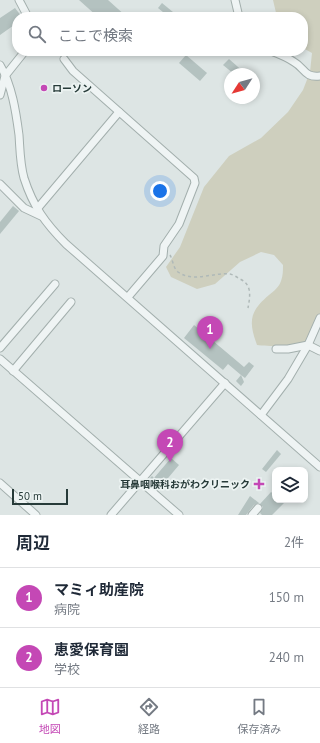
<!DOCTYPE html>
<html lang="ja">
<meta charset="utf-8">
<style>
body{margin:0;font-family:"PT Sans","Noto Sans JP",sans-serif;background:#f2f2f3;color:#1f2937}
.controls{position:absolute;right:12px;bottom:12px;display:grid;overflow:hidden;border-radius:8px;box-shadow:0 2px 6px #0003}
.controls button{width:36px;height:36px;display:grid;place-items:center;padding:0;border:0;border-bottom:1px solid #e0e1e3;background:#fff;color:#1f2937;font:20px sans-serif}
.compass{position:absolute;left:224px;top:68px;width:36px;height:36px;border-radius:50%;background:#fff;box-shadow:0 2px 6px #0003;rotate:234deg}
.scale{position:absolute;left:12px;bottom:10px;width:56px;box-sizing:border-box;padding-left:4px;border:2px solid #273b39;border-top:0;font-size:11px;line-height:14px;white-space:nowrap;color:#273b39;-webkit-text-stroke:3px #ecf3f2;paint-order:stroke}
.you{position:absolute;left:160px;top:191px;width:14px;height:14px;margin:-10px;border:3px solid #fff;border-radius:50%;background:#1a73e8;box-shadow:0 0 0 6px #1a73e833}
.badge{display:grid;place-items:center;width:26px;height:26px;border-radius:50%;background:#c448b5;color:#fff;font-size:13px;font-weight:700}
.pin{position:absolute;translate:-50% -33px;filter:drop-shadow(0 1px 2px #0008)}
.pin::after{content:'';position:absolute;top:21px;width:14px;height:12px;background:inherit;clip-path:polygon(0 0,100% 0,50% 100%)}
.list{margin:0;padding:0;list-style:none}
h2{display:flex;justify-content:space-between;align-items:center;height:52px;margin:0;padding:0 16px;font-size:17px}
h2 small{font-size:13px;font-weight:400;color:#747a83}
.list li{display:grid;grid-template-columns:26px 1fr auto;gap:12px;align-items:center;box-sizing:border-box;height:60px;padding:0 16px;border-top:1px solid #e0e1e3}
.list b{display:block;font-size:15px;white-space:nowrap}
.list p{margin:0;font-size:13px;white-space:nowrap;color:#747a83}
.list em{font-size:13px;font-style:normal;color:#747a83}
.icon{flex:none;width:22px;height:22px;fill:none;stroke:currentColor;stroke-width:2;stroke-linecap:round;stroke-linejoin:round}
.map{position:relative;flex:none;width:320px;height:515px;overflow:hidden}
.search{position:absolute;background:#fff;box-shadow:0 2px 6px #0003;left:12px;right:12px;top:12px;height:44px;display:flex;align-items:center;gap:10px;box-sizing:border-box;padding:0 14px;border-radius:16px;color:#747a83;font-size:15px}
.sheet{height:172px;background:#fff}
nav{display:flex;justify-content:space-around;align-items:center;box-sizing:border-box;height:56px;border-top:1px solid #e0e1e3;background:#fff;font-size:11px;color:#747a83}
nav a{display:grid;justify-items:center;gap:2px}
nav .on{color:#c448b5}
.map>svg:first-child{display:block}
.green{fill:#cecfbe}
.building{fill:#b4c2c0}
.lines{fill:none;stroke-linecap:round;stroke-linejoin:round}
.minor-casing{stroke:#a3afad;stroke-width:9}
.path{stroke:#afb9b8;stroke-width:1.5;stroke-dasharray:3 3;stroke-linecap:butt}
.minor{stroke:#eff4f4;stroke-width:7}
.poi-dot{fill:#c448b5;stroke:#ecf3f2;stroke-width:1.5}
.labels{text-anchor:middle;stroke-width:3.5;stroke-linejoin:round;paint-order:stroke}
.poi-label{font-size:10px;font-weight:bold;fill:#273b39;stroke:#ecf3f2;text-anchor:start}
</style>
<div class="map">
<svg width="320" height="515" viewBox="0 0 320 515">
<rect width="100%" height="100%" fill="#dde5e4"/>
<path class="green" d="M273 0H320V313C316 321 313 335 307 341 298 349 268 346 257 345 248 321 250 311 269 295 274 291 279 287 281 281 283 276 283 270 283 265L274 255 261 252 240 262 215 284 197 289 171 277 166 267 180 247 204 187 229 156 261 138 288 112 303 90 310 72 312 53 303 48V17H277Z"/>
<g class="building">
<path d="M79 0H108L127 17H98Z"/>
<path d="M162 3 179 17H169L158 8Z"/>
<path d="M15 8 22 17H17V23L0 35V18Z"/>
<path d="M186 55 207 73 200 81 179 63Z"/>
<path d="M229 59 246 74H234L223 65Z"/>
<path d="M13 206 19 211 0 234V222Z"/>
<path d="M194 325 244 367 249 362 254 366 245 378 241 375 244 382 241 386 236 381 241 375 228 364 223 370 184 338Z"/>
<path d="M277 450 281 454 266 472 262 469Z"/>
<path d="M171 458 179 465 158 490 147 481 152 476 154 478Z"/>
<path d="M271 492 275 495V500H281L284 503 272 515H262L260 513 263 507 260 504Z"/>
<path d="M250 496 259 503 254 505 246 515H238Z"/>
</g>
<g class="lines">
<g class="minor-casing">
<g id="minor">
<path d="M19 0 28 17"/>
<path d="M235 0 239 17"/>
<path d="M37 51H58"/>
<path d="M271 51C279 54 287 57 294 62 305 68 304 78 320 76"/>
<path d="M64 59 73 71 194 178 195 183 179 224 164 246 163 256 128 297"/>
<path d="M0 65C12 85 16 112 19 135 20 149 20 164 24 178 33 206 45 223 66 244L320 467"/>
<path d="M0 95 5 76 25 51"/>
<path d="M0 184 24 208 41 216"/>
<path d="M37 209 119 112"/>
<path d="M0 348 55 284"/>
<path d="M276 349H288L308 345 320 351"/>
<path d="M0 359 179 515"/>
<path d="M13 371 71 302"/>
<path d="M261 415 288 379 308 345 320 318"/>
<path d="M0 483 36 515"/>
<path d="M111 515 225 383"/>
<path d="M252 515 258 508"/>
</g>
</g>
<path class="path" d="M170 255C173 260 173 268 178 272 193 283 214 272 230 274 234 275 238 278 242 280 252 286 250 297 248 308"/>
<use href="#minor" class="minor"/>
</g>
<g class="poi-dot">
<circle cx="44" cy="88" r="4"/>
<path d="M257 478h4v4h4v4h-4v4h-4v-4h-4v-4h4z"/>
</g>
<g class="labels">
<g class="poi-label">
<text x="52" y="92">ローソン</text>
<text x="250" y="488" text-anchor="end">耳鼻咽喉科おがわクリニック</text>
</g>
</g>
</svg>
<div class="controls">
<button><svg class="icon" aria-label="layers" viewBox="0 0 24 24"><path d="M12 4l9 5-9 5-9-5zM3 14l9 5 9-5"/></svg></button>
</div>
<svg class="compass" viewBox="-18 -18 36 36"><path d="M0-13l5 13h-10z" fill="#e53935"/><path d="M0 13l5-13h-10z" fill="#747a83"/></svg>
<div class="scale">50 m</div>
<div class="you"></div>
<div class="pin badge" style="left:210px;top:349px">1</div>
<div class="pin badge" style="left:170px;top:462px">2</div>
<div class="search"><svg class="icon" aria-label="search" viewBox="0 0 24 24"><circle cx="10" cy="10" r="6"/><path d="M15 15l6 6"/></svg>ここで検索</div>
</div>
<section class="sheet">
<h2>周辺<small>2件</small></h2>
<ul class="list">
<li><span class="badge">1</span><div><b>マミィ助産院</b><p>病院</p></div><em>150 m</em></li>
<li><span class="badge">2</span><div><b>恵愛保育園</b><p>学校</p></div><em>240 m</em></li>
</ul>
</section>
<nav>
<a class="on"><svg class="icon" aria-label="map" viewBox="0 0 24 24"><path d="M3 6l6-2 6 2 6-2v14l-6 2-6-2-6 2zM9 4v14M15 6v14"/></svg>地図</a>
<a><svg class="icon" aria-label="directions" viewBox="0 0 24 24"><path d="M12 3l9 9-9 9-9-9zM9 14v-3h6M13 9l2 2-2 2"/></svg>経路</a>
<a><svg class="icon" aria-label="saved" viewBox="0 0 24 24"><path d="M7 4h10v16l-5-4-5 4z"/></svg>保存済み</a>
</nav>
